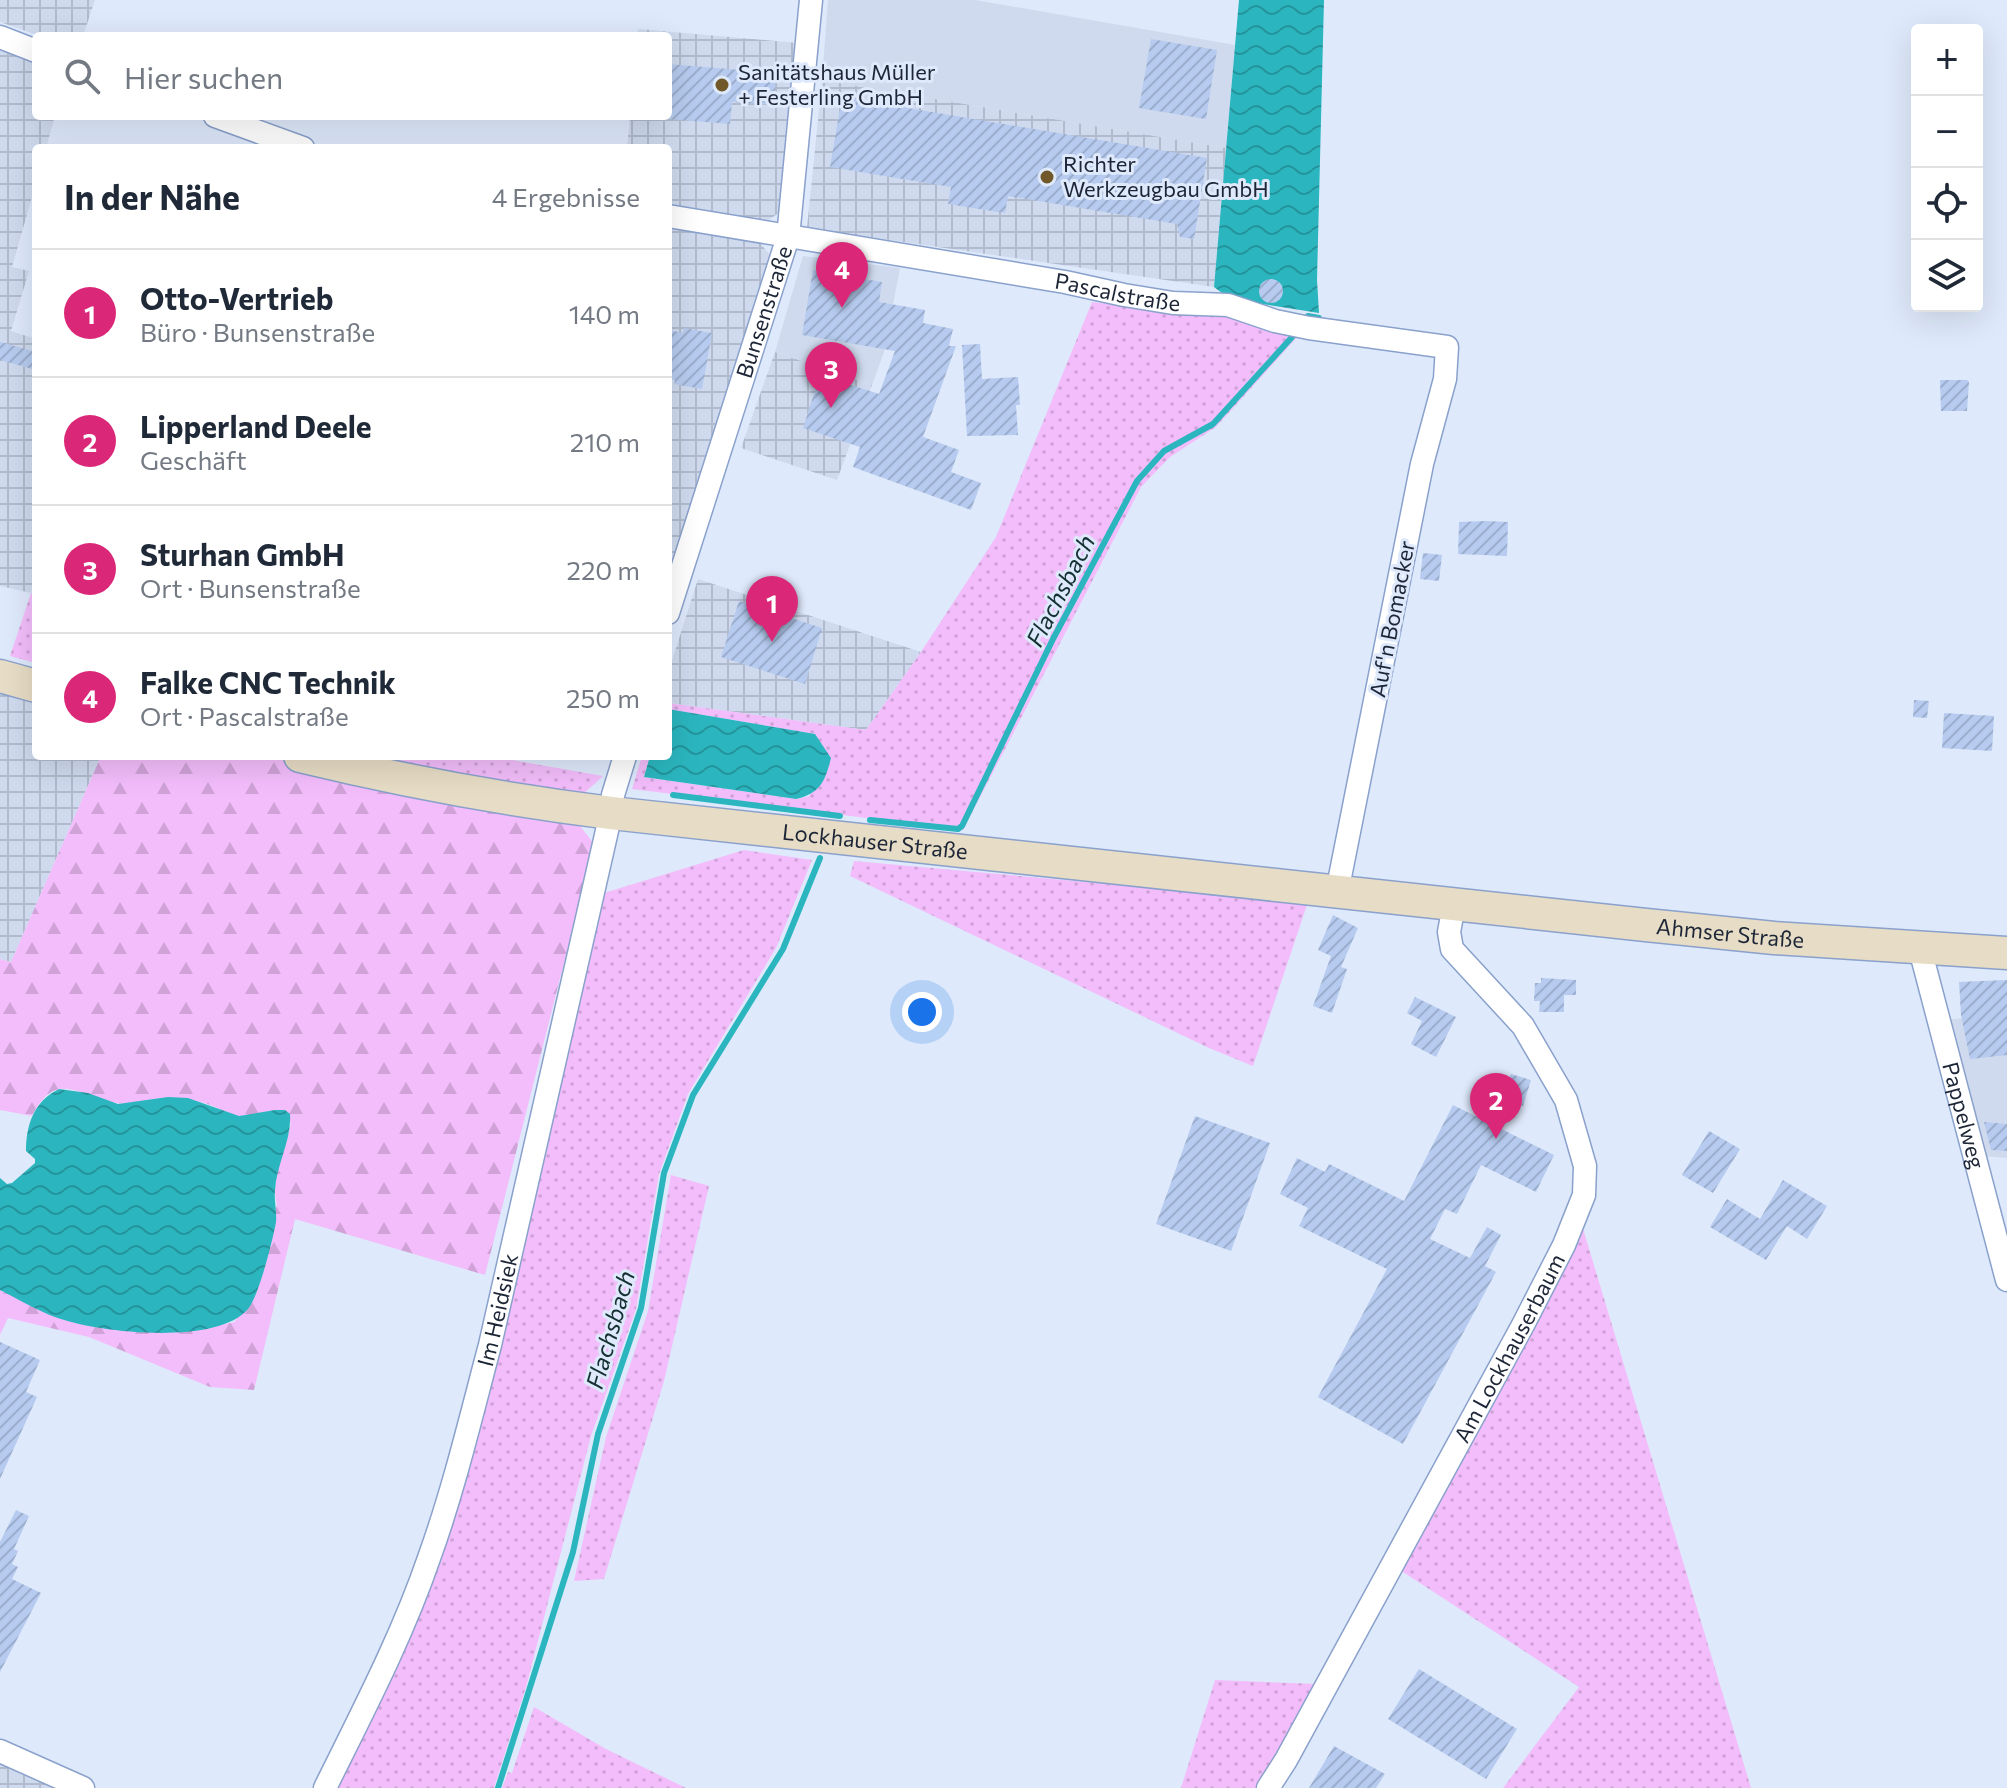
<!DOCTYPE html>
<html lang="de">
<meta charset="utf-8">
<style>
body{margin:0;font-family:Commissioner,sans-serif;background:#f6f6f7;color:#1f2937}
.controls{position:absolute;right:24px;top:24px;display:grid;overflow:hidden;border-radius:8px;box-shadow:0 8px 32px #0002}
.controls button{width:72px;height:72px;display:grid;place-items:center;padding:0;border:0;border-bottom:2px solid #e0e1e3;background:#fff;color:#1f2937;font:40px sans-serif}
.you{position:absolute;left:922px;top:1012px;width:28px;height:28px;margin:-20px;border:6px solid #fff;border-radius:50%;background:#1a73e8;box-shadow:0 0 0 12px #1a73e833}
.badge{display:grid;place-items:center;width:52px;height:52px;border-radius:50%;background:#db2777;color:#fff;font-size:26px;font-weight:700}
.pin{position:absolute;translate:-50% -66px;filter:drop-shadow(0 2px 4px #0008)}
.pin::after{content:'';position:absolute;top:42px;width:28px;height:24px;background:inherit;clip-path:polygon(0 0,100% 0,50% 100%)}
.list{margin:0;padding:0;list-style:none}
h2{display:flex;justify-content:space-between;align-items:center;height:104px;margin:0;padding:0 32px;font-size:34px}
h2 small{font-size:26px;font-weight:400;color:#747a83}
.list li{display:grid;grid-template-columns:52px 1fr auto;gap:24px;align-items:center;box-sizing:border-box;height:128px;padding:0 32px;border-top:2px solid #e0e1e3}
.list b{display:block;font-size:30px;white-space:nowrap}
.list p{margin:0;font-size:26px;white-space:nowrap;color:#747a83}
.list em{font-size:26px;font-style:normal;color:#747a83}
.icon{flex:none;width:44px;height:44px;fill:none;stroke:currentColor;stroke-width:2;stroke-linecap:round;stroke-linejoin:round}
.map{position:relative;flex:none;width:2007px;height:1788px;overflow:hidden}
.search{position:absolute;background:#fff;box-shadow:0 8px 32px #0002;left:32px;top:32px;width:640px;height:88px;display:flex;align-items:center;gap:20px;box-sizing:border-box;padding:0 28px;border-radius:8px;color:#747a83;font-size:30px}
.panel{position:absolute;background:#fff;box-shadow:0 8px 32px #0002;left:32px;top:144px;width:640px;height:616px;border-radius:8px}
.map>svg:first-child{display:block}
.built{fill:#cfdaee}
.industrial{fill:url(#industrial-grid)}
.grass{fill:url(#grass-dots)}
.forest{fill:url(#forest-firs)}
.water{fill:url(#water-waves)}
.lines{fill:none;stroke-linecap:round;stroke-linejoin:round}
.stream{stroke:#2bb6bf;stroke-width:6}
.building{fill:url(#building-hatch)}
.street-casing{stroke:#8aa1cc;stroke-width:25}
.secondary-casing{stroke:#8aa1cc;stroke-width:35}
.street{stroke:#fff;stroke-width:22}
.secondary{stroke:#e7dcc5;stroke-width:32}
.poi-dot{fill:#705828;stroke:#dee9fb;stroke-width:3}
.labels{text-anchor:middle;stroke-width:6;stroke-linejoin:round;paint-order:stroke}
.poi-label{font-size:22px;fill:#1d2637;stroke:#dee9fb;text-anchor:start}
.street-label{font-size:22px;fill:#1d2637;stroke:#dee9fb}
.water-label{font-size:24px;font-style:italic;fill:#143032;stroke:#dee9fb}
</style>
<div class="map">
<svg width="2007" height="1788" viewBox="0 0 2007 1788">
<defs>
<pattern id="industrial-grid" width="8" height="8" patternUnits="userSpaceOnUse" patternTransform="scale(2)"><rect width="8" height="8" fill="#cfdaee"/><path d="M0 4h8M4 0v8" fill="none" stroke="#b1bbcd"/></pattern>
<pattern id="grass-dots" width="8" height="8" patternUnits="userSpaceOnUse" patternTransform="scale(2)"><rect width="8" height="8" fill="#f3bdfb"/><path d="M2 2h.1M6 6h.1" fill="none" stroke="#d0a2d8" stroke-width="1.8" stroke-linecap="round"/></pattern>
<pattern id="forest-firs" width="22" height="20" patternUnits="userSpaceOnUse" patternTransform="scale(2)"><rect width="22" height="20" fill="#f3bdfb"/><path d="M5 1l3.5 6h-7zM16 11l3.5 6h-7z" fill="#d0a2d8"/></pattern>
<pattern id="water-waves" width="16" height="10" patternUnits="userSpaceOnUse" patternTransform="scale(2)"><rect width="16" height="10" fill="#2bb6bf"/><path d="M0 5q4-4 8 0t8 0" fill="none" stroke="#24949c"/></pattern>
<pattern id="building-hatch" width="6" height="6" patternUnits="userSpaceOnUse" patternTransform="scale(2)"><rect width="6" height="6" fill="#b6cbef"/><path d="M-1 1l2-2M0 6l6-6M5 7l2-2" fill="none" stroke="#9caece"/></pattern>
</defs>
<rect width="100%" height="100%" fill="#dee9fb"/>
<g class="built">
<path d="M828 0H975L1235 45 1226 148 822 80Z"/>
<path d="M803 256 900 268 884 352 872 385 775 352Z"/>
<path d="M2007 1014V1158L1981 1156 1944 1020Z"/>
</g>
<g class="industrial">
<path d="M0 0H95L83 36H40L0 22Z"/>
<path d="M638 29 798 43 780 212 763 224 668 207V148H627L630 116H668V36H637Z"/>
<path d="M0 50 36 63V116H55L46 148H36V183L12 267 29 271 11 331 36 339V577L31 593 0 586Z"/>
<path d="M822 80 1226 148 1214 287 807 228Z"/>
<path d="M668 227 759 242 771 256 669 574Z"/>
<path d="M775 352 872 385 837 480 741 448Z"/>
<path d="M698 579 921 652 866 730 668 703V673Z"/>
<path d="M0 687 36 697V756H101L11 962 0 959Z"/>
<path d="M0 1762 61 1788H0Z"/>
</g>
<g class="grass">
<path d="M1092 302 1192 314 1231 312 1300 334 1216 427 1170 457 1141 487 963 830 632 789 642 756H650L644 777 796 799 810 796 815 734 668 709V703L866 730 921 652 996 537Z"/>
<path d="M31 593 36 595V663L10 656Z"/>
<path d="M385 756H489L603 776 580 797 427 769Z"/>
<path d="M744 850 812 860 776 948 688 1094 659 1174 636 1309 591 1436 526 1687 494 1788H338L415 1623 441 1561 481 1424 604 893Z"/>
<path d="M854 861 1308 902 1253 1066 1209 1048 850 876Z"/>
<path d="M671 1175 709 1186 664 1381 604 1579 574 1581 606 1437 648 1311Z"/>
<path d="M1581 1222 1751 1788H1503L1579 1687 1400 1570 1536 1327Z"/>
<path d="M1215 1680 1317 1684 1258 1788H1181Z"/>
<path d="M534 1707 606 1749 686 1788H502L508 1772 512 1773Z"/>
</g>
<path class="forest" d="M101 756H265L399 790 577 822 594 844 485 1275 295 1219 254 1390 210 1387 89 1337 8 1318 0 1335V1290L24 1301 180 1332 235 1322 277 1205C270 1180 284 1149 291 1124L275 1110C264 1112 250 1116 238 1116 229 1115 223 1110 215 1107 202 1101 180 1097 166 1098 150 1098 132 1106 117 1103 80 1098 57 1067 32 1116L0 1110V959L11 962Z"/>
<g class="water">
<path d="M1239 0H1324L1317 280 1319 313 1230 299 1214 287Z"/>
<path d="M668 709 815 734 831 758C825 781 821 793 796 799L644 777 650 756H668Z"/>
<path d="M59 1089 88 1093 118 1104 168 1097 188 1098 239 1116 275 1110H285L290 1114C292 1140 276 1165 275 1191 274 1202 277 1211 276 1222 273 1239 259 1296 248 1309 217 1346 97 1333 55 1317 36 1310 18 1299 0 1290V1178L7 1184 12 1183 35 1163V1159L26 1151C26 1125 34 1101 59 1089Z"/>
</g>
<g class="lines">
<g class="stream">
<path d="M1306 319 1308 316 1319 318"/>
<path d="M673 795 840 816"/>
<path d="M870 820 958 829 962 826 1053 639 1137 481 1164 451 1213 424 1293 336"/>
<path d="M498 1788 573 1552 598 1434 641 1308 664 1173 693 1095 783 949 820 858"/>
</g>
</g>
<g class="building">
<path d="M1151 39 1217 50 1206 119 1139 108Z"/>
<path d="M668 64 776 73 774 105 732 102 730 124 668 119Z"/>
<path d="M842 97 1207 158 1194 239 1180 237 1177 224 1008 196 1005 213 948 204 951 187 830 167Z"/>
<path d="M813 270 882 282 879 302 925 310 923 323 953 329 949 346H956L923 437 959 450 951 472 981 483 971 510 853 467 860 447 803 428 820 375 879 394 895 351 802 335Z"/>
<circle cx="1271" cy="291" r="12"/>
<path d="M684 328 712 333 702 389 674 384 675 380 668 379V330L683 333Z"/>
<path d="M0 342 36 352V370L0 360Z"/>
<path d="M980 344 982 379 1018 377 1020 405H1016L1018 435 967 436 962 345Z"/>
<path d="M1940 380H1967L1969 382 1967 411H1941Z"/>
<path d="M1486 521 1508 522 1507 556 1458 554 1459 522Z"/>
<path d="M1423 553 1442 555 1439 581 1420 579Z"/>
<path d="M739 601 822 628 805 684 721 657Z"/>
<path d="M1914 700 1929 701 1927 718 1913 717Z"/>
<path d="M1944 713 1994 716 1992 751 1942 748Z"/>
<path d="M1333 915 1358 928 1341 967 1347 969 1332 1013 1313 1006 1331 956 1318 950Z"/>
<path d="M1541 978 1576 980V995H1564V1012H1539L1540 1001H1534L1535 983H1541Z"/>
<path d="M2007 980V1055L1970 1059 1961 1015 1959 982Z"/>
<path d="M1415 997 1456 1017 1436 1057 1411 1044 1422 1021 1407 1013Z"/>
<path d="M1511 1074 1531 1080 1523 1106 1502 1100Z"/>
<path d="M1453 1105 1554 1155 1536 1192 1481 1165 1457 1214 1445 1209 1430 1239 1470 1258 1487 1227 1501 1235 1485 1266 1496 1272 1403 1444 1318 1397 1387 1269 1299 1226 1308 1208 1280 1194 1297 1158 1325 1172 1329 1164 1404 1201Z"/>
<path d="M1195 1116 1270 1143 1231 1251 1156 1224Z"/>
<path d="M1984 1122 2007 1124V1151L1991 1150Z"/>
<path d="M1709 1131 1740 1149 1713 1193 1682 1175Z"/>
<path d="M1783 1180 1827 1206 1807 1239 1787 1226 1766 1260 1710 1227 1727 1199 1760 1219Z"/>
<path d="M0 1342 40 1360 26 1392 37 1397 0 1479Z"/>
<path d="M16 1510 29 1516 14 1549 18 1551 12 1564 18 1567 12 1579 41 1593 0 1672V1542Z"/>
<path d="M1419 1669 1517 1729 1486 1779 1388 1719Z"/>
<path d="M1334 1746 1385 1774 1376 1788H1309Z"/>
</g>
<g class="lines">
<g class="street-casing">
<g id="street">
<path d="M0 37 36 51"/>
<path d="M215 116 303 148"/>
<path id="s1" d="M668 216 1065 282 1124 295 1173 303 1228 305 1275 321 1309 328 1447 347 1445 379 1422 464 1337 892"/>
<path id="s2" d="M668 613 788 237 811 0"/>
<path id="s3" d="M1920 949 2007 1280"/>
<path d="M0 1751 83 1788"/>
<path id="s4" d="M325 1788C362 1713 402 1637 429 1558 454 1489 471 1416 490 1345L611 813 613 795 625 756"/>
<path id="s5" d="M1268 1788 1286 1760 1523 1325 1564 1245 1584 1195 1585 1166 1566 1100 1523 1026 1452 949 1449 932 1454 905"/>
</g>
</g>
<g class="secondary-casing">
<g id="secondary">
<path d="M0 676 36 686"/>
<path id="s6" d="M300 756C403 781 506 800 611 813L1646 925 1774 938 2007 953"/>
</g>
</g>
<use href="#street" class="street"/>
<use href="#secondary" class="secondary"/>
</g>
<g class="poi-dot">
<circle cx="722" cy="85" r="8"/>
<circle cx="1047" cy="177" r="8"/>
</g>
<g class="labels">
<g class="poi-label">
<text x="738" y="80">Sanitätshaus Müller<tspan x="738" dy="25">+ Festerling GmbH</tspan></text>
<text x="1063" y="172">Richter<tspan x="1063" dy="25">Werkzeugbau GmbH</tspan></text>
</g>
<g class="street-label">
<text dy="8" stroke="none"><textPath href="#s1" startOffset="456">Pascalstraße</textPath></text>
<text dy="8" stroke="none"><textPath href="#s2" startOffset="316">Bunsenstraße</textPath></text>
<text transform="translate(1392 619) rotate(-79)" y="8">Auf'n Bomacker</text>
<text dy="8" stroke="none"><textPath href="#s6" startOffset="582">Lockhauser Straße</textPath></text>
<text dy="8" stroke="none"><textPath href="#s6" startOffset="1442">Ahmser Straße</textPath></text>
<text dy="8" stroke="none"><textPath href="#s3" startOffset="172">Pappelweg</textPath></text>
<text dy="8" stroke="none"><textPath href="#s4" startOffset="510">Im Heidsiek</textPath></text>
<text dy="8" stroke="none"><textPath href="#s5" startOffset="502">Am Lockhauserbaum</textPath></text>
</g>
<g class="water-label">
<text transform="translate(1061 591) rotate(-63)" y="8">Flachsbach</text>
<text transform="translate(611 1330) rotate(-74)" y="8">Flachsbach</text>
</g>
</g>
</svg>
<div class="controls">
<button>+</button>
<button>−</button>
<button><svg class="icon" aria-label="locate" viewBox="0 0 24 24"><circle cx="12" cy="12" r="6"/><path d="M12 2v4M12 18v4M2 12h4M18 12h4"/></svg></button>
<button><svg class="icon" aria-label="layers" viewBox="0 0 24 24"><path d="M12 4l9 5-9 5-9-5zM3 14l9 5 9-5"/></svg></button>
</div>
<div class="you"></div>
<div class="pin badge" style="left:772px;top:642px">1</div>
<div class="pin badge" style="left:1496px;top:1139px">2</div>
<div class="pin badge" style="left:831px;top:408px">3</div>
<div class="pin badge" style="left:842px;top:308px">4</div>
<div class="search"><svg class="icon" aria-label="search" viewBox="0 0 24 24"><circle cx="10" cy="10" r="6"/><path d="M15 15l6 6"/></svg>Hier suchen</div>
<section class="panel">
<h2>In der Nähe<small>4 Ergebnisse</small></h2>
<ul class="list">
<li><span class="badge">1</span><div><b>Otto-Vertrieb</b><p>Büro · Bunsenstraße</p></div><em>140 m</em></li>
<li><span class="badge">2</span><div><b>Lipperland Deele</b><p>Geschäft</p></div><em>210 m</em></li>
<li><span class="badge">3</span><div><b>Sturhan GmbH</b><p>Ort · Bunsenstraße</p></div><em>220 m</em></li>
<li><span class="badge">4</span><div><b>Falke CNC Technik</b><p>Ort · Pascalstraße</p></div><em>250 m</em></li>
</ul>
</section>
</div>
